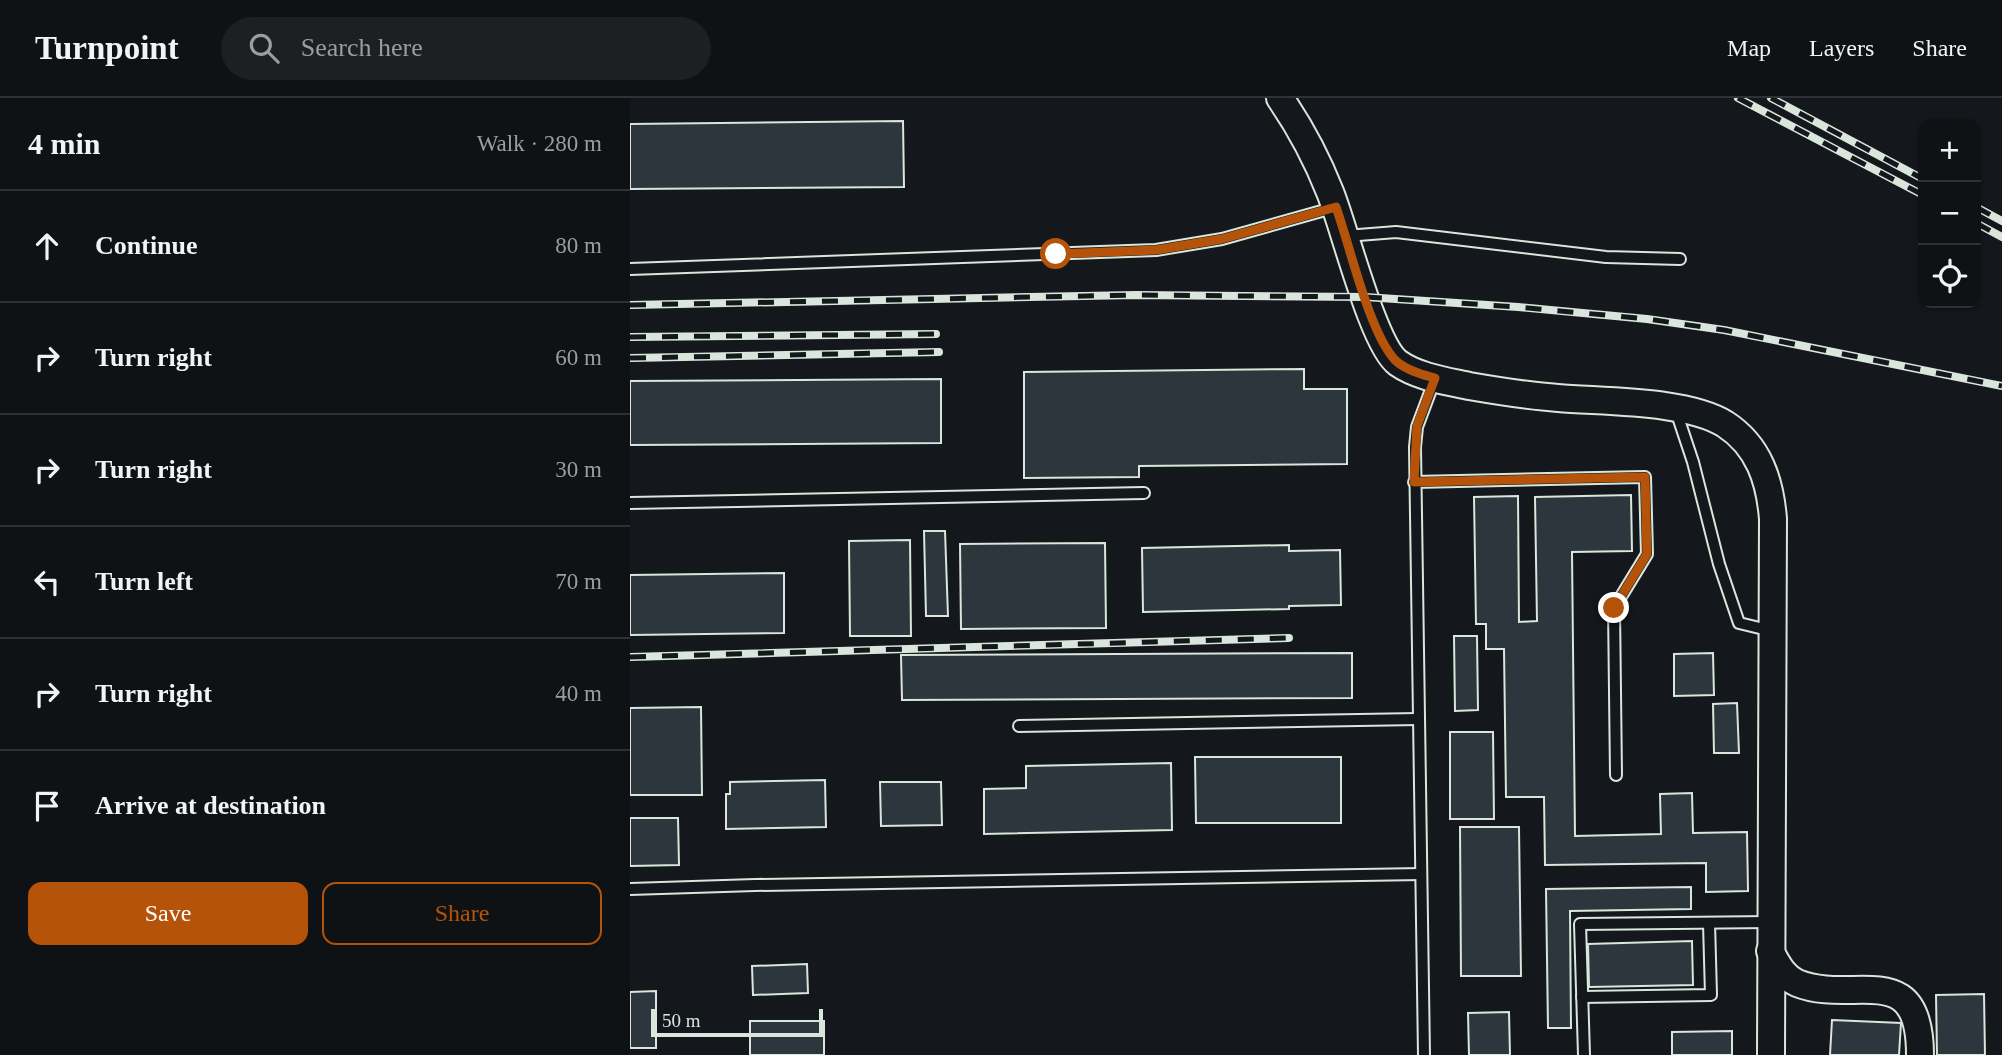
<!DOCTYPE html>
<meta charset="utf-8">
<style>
body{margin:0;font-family:Georgia,serif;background:#1d2022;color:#f1f3f6}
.controls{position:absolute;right:21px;top:21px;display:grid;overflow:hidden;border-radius:14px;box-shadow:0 2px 5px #0004}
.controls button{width:63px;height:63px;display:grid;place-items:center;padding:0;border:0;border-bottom:2px solid #2f3234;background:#0f1215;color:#f1f3f6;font:35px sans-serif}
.scale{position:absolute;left:21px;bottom:18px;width:172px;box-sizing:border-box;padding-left:7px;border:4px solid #d8e6dc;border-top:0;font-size:19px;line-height:24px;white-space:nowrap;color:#d8e6dc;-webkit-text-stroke:5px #14181c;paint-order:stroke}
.stop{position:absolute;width:21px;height:21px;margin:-16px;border:5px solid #b45309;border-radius:50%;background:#fff}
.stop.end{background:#b45309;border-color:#fff;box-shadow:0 2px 7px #0008}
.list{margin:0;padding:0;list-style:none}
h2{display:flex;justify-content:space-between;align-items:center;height:91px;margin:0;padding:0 28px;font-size:30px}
h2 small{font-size:23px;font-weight:400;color:#9b9ea0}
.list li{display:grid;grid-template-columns:46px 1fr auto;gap:21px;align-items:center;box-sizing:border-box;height:112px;padding:0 28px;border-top:2px solid #2f3234}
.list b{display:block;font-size:26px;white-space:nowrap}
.list em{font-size:23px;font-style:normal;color:#9b9ea0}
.actions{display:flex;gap:14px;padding:21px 28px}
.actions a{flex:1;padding:16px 0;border:2px solid #b45309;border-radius:14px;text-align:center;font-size:24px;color:#b45309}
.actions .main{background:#b45309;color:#fff}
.icon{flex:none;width:38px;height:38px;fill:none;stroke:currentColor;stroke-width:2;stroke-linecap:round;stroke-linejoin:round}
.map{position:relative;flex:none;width:1372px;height:957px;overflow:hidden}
header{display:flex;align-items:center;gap:42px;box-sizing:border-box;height:98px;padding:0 35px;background:#0f1215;border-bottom:2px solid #2f3234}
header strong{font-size:33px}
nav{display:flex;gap:38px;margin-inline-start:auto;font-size:24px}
.search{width:490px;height:63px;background:#1d2022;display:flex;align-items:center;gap:18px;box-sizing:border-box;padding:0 24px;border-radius:38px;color:#9b9ea0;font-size:26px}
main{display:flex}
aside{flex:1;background:#0f1215}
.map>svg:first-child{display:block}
.building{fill:#2c363c;stroke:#d8e6dc;stroke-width:2}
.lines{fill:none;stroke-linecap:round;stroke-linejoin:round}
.service-casing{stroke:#d8e6dc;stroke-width:14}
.tertiary-casing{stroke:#d8e6dc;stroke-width:30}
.service{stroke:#14181c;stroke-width:10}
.tertiary{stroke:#14181c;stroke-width:26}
.rail-casing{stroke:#d8e6dc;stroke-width:8}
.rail{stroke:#14181c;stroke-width:5;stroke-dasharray:16;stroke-linecap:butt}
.route{stroke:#b45309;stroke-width:9}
</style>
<header>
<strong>Turnpoint</strong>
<div class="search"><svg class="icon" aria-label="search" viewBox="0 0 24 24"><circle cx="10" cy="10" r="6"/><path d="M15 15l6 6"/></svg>Search here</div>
<nav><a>Map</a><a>Layers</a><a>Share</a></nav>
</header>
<main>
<aside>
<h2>4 min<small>Walk · 280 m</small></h2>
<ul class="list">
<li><svg class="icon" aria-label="ahead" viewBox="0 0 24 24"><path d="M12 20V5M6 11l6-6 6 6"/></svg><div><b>Continue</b></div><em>80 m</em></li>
<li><svg class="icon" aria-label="right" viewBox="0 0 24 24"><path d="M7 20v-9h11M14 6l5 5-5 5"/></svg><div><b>Turn right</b></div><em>60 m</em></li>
<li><svg class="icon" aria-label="right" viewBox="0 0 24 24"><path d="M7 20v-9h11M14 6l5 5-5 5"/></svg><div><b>Turn right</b></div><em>30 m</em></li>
<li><svg class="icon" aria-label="left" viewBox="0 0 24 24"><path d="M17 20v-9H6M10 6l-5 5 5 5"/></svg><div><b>Turn left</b></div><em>70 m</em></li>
<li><svg class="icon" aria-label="right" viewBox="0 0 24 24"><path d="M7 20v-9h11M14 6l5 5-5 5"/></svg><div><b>Turn right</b></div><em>40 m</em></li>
<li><svg class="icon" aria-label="arrive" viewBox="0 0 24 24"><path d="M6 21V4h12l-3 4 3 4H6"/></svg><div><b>Arrive at destination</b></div></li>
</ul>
<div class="actions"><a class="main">Save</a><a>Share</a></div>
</aside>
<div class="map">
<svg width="1372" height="957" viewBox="0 0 1372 957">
<rect width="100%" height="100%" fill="#14181c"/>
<g class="building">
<path d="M273 23 274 89 0 91V26Z"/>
<path d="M674 271V291H717V366L509 368V379L394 380V274Z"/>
<path d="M311 281V345L0 347V283Z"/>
<path d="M1001 397 1002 453 942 454 945 738 1031 736 1030 696 1062 695 1063 735 1117 734 1118 793 1076 794V765L915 767 914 699H876L874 551H856V526H846L844 399 888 398 889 524 907 523 905 399Z"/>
<path d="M294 433H315L318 518H296Z"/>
<path d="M280 442 281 538H220L219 443Z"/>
<path d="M475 445 476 530 331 531 330 446Z"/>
<path d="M659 447V453L710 452 711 507 659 508V511L513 514 512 450Z"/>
<path d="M154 475V535L0 537V477Z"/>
<path d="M824 538H847L848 612 825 613Z"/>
<path d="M722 555V600L272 602 271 557Z"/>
<path d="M1083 555 1084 597 1044 598V556Z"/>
<path d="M1107 605 1109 655H1084L1083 606Z"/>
<path d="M71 609 72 697H0V610Z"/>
<path d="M820 634H863L864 721H820Z"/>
<path d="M565 659H711V725H566Z"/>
<path d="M541 665 542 732 354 736V691L396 690V668Z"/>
<path d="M195 682 196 729 96 731V696H100V684Z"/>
<path d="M250 684H311L312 727 251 728Z"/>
<path d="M0 720H48L49 767 0 768Z"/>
<path d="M830 729H889L891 878H831Z"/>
<path d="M1061 789V811L940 813 941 930H918L916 791Z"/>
<path d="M1062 843 1063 887 959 889 958 846Z"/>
<path d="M177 866 178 895 123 897 122 868Z"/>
<path d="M26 893V950H0V894Z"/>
<path d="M1354 896 1355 957H1307L1306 897Z"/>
<path d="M879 914 880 957H839L838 915Z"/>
<path d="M1202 922 1271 925 1269 957H1200Z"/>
<rect x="120" y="923" width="74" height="34"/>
<path d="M1102 933V957H1042V934Z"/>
</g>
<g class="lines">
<g class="service-casing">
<g id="service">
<path d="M716 138 766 134 976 159 1050 161"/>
<path d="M0 171 526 152 592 141 706 109"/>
<path d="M1046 313 1063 364 1089 466 1109 525 1142 533"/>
<path d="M784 384 1015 379 1017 456 984 510 986 677"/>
<path d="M0 405 514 395"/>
<path d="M389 628 788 621"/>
<path d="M0 791 125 787 791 776"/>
<path d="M952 899 1081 897 1079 825"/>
<path d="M794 957 785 349 787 329 805 281"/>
<path d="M954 957 950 826 1140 824"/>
</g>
</g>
<g class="tertiary-casing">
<g id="tertiary">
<path d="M650 0C670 29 687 61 700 94 714 128 743 247 768 265 788 279 816 283 839 288 868 293 898 298 928 300 974 304 1056 302 1095 326 1129 348 1140 383 1143 421L1141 957"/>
<path d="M1140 853C1147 865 1153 879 1167 885 1223 908 1290 858 1290 957"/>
</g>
</g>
<use href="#service" class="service"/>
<use href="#tertiary" class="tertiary"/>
<g class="rail-casing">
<g id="rail">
<path d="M1108 0 1293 97"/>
<path d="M1141 0 1293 81"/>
<path d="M1346 109 1372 123"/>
<path d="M1346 125 1372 139"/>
<path d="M0 207 506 197 735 199 888 209 1017 221 1094 232 1372 288"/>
<path d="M0 239 306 236"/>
<path d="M0 260 309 254"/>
<path d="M0 559 659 540"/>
</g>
</g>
<use href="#rail" class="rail"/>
</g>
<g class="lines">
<path class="route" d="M426 156 526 152 592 141 706 109C720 148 739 234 765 262 774 271 793 277 805 280L787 328 784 384 1015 379 1017 456 984 510"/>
</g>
</svg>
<div class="controls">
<button>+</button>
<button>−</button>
<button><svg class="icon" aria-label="locate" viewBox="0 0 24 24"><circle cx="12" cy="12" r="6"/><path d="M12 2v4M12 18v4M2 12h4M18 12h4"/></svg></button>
</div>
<div class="scale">50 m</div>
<div class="stop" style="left:426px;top:156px"></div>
<div class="stop end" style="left:984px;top:510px"></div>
</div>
</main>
